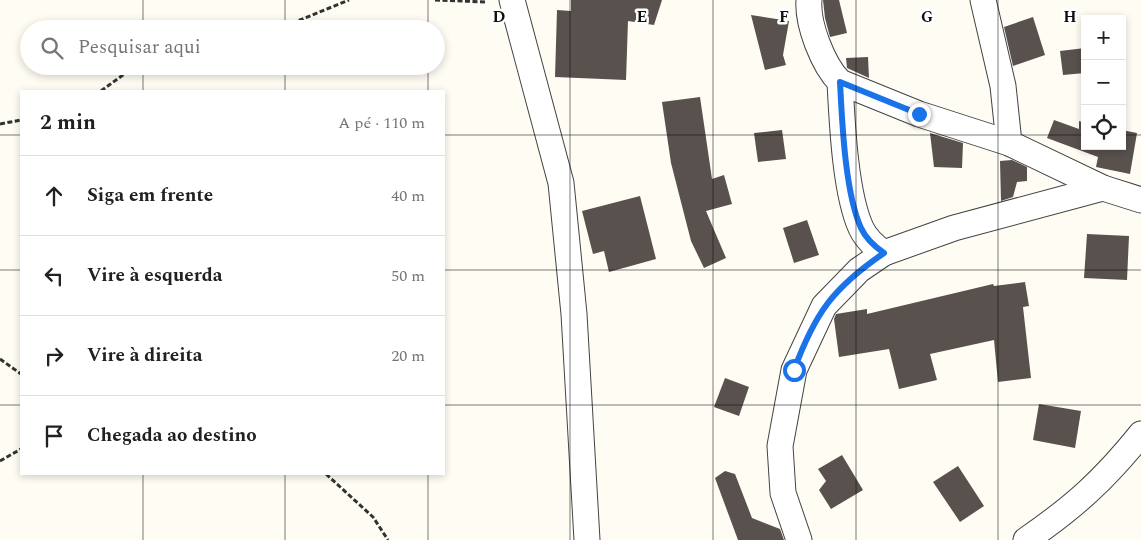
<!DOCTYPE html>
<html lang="pt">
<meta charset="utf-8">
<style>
body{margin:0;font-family:Spectral,serif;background:#f6f6f6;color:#202124}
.controls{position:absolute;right:15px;top:15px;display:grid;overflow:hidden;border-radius:0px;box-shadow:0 2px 8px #0003}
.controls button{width:45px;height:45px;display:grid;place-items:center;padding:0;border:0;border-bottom:1px solid #e0e0e0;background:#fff;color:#202124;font:25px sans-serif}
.stop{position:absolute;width:15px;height:15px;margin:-11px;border:4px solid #1a73e8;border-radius:50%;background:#fff}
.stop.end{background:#1a73e8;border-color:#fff;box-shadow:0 1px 5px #0008}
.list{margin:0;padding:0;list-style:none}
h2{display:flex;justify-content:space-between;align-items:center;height:65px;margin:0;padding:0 20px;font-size:21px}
h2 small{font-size:16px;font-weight:400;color:#757577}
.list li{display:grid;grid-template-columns:32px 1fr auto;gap:15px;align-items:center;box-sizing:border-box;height:80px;padding:0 20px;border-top:1px solid #e0e0e0}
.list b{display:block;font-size:19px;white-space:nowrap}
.list em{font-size:16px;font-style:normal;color:#757577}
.icon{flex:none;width:28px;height:28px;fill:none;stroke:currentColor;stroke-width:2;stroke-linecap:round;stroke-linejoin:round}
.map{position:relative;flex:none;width:1141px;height:540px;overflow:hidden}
.search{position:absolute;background:#fff;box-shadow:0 2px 8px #0003;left:20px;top:20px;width:425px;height:55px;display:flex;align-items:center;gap:12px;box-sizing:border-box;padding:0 18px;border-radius:28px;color:#757577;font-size:19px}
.panel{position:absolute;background:#fff;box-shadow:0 2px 8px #0003;left:20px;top:90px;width:425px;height:385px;border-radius:0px}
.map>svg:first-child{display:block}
.building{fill:#58514d}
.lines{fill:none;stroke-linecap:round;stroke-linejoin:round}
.minor-casing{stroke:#434343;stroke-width:27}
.path{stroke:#323232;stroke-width:3;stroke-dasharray:5 2.5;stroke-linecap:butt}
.minor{stroke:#fff;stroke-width:25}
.route{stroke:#1a73e8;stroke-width:6}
.grid{fill:none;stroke:#101010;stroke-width:1;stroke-opacity:0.55}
.grid-label{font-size:16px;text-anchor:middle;font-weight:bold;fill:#101010;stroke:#fff;stroke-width:5;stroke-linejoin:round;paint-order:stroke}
</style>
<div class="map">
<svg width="1141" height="540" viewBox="0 0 1141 540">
<rect width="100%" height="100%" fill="#fffcf4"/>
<g class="building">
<path d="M571 0H662L654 25 628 21 626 80 555 77 557 10 571 11Z"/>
<path d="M823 0H839L847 33 830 37 825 18Z"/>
<path d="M751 15 789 21 783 55 786 65 765 70Z"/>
<path d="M1033 17 1045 55 1013 66 1004 27Z"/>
<path d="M1085 48V73L1063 75 1060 51Z"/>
<path d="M868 57 869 78 847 68 846 58Z"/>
<path d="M700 97 712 179 724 175 732 204 706 211 726 258 704 268 691 241 671 163 662 102Z"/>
<path d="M1054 120 1079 129V121L1085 123V146H1122V130L1137 133 1130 174 1096 167 1098 157 1047 138Z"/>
<path d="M782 130 786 159 758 162 754 133Z"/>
<path d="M930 133 963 143 962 168 934 167Z"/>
<path d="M1012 160 1027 167V181L1017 182 1013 197 1001 201 1000 161Z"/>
<path d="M640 196 656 259 609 272 604 251 593 254 582 211Z"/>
<path d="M807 220 819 255 794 263 783 228Z"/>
<path d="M1087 234 1129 236 1127 280 1084 278Z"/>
<path d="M1025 282 1029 306 1023 307 1031 378 998 382 994 340 930 354 937 380 899 389 889 349 839 357 834 319 836 314 867 309V314L993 284 994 286Z"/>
<path d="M725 378 749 387 739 416 714 407Z"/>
<path d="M1039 404 1081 411 1075 448 1033 440Z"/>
<path d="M842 455 863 490 831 509 819 490 826 481 818 469Z"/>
<path d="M958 466 984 506 960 522 933 482Z"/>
<path d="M725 471 735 474 752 518 780 529 784 540H738L715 478Z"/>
</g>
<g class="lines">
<g class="minor-casing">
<g id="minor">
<path d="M512 0 561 183 574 314 587 540"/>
<path d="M809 0C807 24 823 65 840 82L919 114 1009 143 1103 188 1141 200"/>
<path d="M983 0 1003 86 1009 143"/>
<path d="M840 82C842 121 845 193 861 228 866 239 874 246 884 253"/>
<path d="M799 540 783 493 780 446 794 370 824 306 859 270 884 253 954 228 1103 188"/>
<path d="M1026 540C1074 507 1104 480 1141 434"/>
</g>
</g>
<g class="path">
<path d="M435 0 487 2"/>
<path d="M278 29 349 0"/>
<path d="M101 91 127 72 147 66"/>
<path d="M0 124 21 120"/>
<path d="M0 359 21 374"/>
<path d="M0 461 21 449"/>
<path d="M326 474 373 517 388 540"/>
</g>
<use href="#minor" class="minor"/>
</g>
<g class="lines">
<path class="route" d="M794 370C815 313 833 288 884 253 874 246 866 239 861 228 845 193 842 121 840 82L919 114"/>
</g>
<path class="grid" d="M143 0V29M285 0V29M428 0V29M570 0V540M713 0V540M856 0V540M998 0V540M143 66V91M285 66V91M428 66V91M0 135H21M444 135H1085M1122 135H1141M0 270H21M444 270H1141M0 405H21M444 405H1141M143 474V540M285 474V540M428 474V540"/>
<g class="grid-label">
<text x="499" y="22">D</text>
<text x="642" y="22">E</text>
<text x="784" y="22">F</text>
<text x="927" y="22">G</text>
<text x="1070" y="22">H</text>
</g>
</svg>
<div class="controls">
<button>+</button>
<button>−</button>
<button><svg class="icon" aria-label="locate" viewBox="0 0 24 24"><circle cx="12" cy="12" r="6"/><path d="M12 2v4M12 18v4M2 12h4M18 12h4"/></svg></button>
</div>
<div class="stop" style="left:794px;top:370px"></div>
<div class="stop end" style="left:919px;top:114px"></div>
<div class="search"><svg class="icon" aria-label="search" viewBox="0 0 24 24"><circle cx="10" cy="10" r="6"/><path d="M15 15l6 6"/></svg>Pesquisar aqui</div>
<section class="panel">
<h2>2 min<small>A pé · 110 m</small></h2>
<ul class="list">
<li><svg class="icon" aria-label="ahead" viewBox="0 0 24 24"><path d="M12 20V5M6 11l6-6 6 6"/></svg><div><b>Siga em frente</b></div><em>40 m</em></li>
<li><svg class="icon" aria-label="left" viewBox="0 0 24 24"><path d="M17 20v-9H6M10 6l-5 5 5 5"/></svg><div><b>Vire à esquerda</b></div><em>50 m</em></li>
<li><svg class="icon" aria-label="right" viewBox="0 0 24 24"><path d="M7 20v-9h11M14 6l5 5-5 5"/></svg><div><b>Vire à direita</b></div><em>20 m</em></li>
<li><svg class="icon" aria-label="arrive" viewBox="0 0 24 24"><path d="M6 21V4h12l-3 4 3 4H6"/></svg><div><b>Chegada ao destino</b></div></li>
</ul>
</section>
</div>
